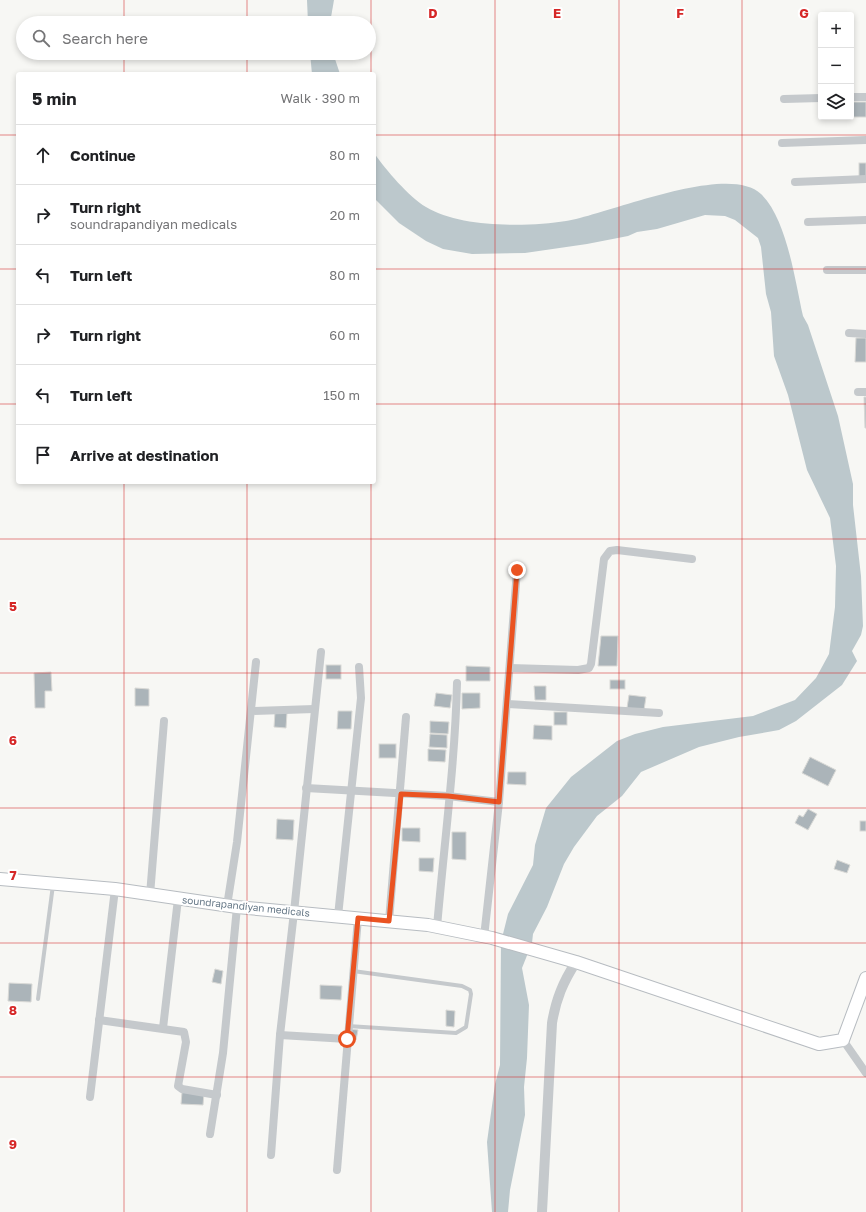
<!DOCTYPE html>
<meta charset="utf-8">
<style>
body{margin:0;font-family:"Golos Text",sans-serif;background:#f2f2f2;color:#202124}
.controls{position:absolute;right:12px;top:12px;display:grid;overflow:hidden;border-radius:4px;box-shadow:0 2px 6px #0003}
.controls button{width:36px;height:36px;display:grid;place-items:center;padding:0;border:0;border-bottom:1px solid #e0e0e0;background:#fff;color:#202124;font:20px sans-serif}
.stop{position:absolute;width:12px;height:12px;margin:-9px;border:3px solid #ea5321;border-radius:50%;background:#fff}
.stop.end{background:#ea5321;border-color:#fff;box-shadow:0 1px 4px #0008}
.list{margin:0;padding:0;list-style:none}
h2{display:flex;justify-content:space-between;align-items:center;height:52px;margin:0;padding:0 16px;font-size:17px}
h2 small{font-size:13px;font-weight:400;color:#757577}
.list li{display:grid;grid-template-columns:26px 1fr auto;gap:12px;align-items:center;box-sizing:border-box;height:60px;padding:0 16px;border-top:1px solid #e0e0e0}
.list b{display:block;font-size:15px;white-space:nowrap}
.list p{margin:0;font-size:13px;white-space:nowrap;color:#757577}
.list em{font-size:13px;font-style:normal;color:#757577}
.icon{flex:none;width:22px;height:22px;fill:none;stroke:currentColor;stroke-width:2;stroke-linecap:round;stroke-linejoin:round}
.map{position:relative;flex:none;width:866px;height:1212px;overflow:hidden}
.search{position:absolute;background:#fff;box-shadow:0 2px 6px #0003;left:16px;top:16px;width:360px;height:44px;display:flex;align-items:center;gap:10px;box-sizing:border-box;padding:0 14px;border-radius:22px;color:#757577;font-size:15px}
.panel{position:absolute;background:#fff;box-shadow:0 2px 6px #0003;left:16px;top:72px;width:360px;height:412px;border-radius:4px}
.map>svg:first-child{display:block}
.water{fill:#bcc8cc}
.building{fill:#abb4b9;stroke:#d9d9d6}
.lines{fill:none;stroke-linecap:round;stroke-linejoin:round}
.secondary-casing{stroke:#b7bcc1;stroke-width:14}
.service{stroke:#c5c9cc;stroke-width:4}
.minor{stroke:#c5c9cc;stroke-width:8}
.tertiary{stroke:#c5c9cc;stroke-width:10}
.secondary{stroke:#fff;stroke-width:12}
.route{stroke:#ea5321;stroke-width:5}
.grid{fill:none;stroke:#d62828;stroke-width:1;stroke-opacity:0.55}
.labels{text-anchor:middle;stroke-width:4;stroke-linejoin:round;paint-order:stroke}
.street-label{font-size:10px;fill:#657786;stroke:#fff}
.grid-label{font-size:13px;text-anchor:middle;font-weight:bold;fill:#d62828;stroke:#fff;stroke-width:4;stroke-linejoin:round;paint-order:stroke}
</style>
<div class="map">
<svg width="866" height="1212" viewBox="0 0 866 1212">
<rect width="100%" height="100%" fill="#f7f7f4"/>
<g class="water">
<path d="M307 0H334L330 23H308Z"/>
<path d="M310 53H333L340 74H312Z"/>
<path d="M374 153C386 170 409 197 426 207 460 228 528 227 566 221 608 214 728 162 761 194 787 219 795 281 803 316L808 325 838 416 853 484V505L861 576 863 626 861 635 852 651 857 661 842 685 796 721 779 730 739 737 699 747 641 772 622 796 597 816 574 847 564 864 547 907 533 934 532 943 522 968 529 1005 527 1058 524 1087 525 1115 510 1190 508 1212H492L487 1142 495 1084 500 1065 501 942 508 914 533 865 535 845 546 808 571 777 617 741 635 734 663 727 753 716 795 700 816 678 829 654 835 607 836 566 830 518 807 470 788 395 774 356 771 312 766 294 761 247 758 238 735 220 725 216 705 215 657 229 637 232 628 236 587 244 525 253 472 254 443 249 426 241 399 223 374 198Z"/>
</g>
<g class="building">
<path d="M853 102H866V117H852Z"/>
<rect x="859" y="163" width="7" height="14"/>
<path d="M856 338H866V362H855Z"/>
<path d="M864 397H866V428H865Z"/>
<path d="M601 636H618L617 666H598Z"/>
<rect x="326" y="665" width="15" height="14"/>
<path d="M466 666 490 667V681H466Z"/>
<path d="M51 672 52 691H45V708H35L34 673Z"/>
<rect x="610" y="680" width="15" height="9"/>
<path d="M534 686H546V700H535Z"/>
<path d="M135 688 149 689V706H135Z"/>
<path d="M436 693 452 695 450 708 434 706Z"/>
<path d="M462 693H480V708L462 709Z"/>
<path d="M629 695 646 697 644 710 627 708Z"/>
<path d="M338 711H352L351 729H337Z"/>
<path d="M275 712 287 713 286 728 274 727Z"/>
<rect x="554" y="712" width="13" height="13"/>
<path d="M430 721 449 722 448 734 430 733Z"/>
<path d="M534 725 552 726V740L533 739Z"/>
<path d="M430 734 447 735V748L429 747Z"/>
<rect x="379" y="744" width="17" height="14"/>
<path d="M428 749 446 750 445 762 428 761Z"/>
<path d="M810 757 836 770 828 786 802 773Z"/>
<path d="M508 772H526V785L507 784Z"/>
<path d="M808 809 817 814 808 830 795 823 799 815 803 817Z"/>
<path d="M277 819 294 820 293 840 276 839Z"/>
<rect x="860" y="821" width="6" height="10"/>
<path d="M402 828H420V842L402 841Z"/>
<path d="M452 832H466V860L452 859Z"/>
<path d="M419 858H434L433 872 419 871Z"/>
<path d="M837 860 850 865 847 873 834 869Z"/>
<path d="M215 969 223 971 221 984 212 982Z"/>
<path d="M9 983 32 984 31 1002 8 1001Z"/>
<path d="M320 985 342 986 341 1000 320 999Z"/>
<path d="M446 1010 455 1011 454 1027 446 1026Z"/>
<path d="M349 1029 358 1030 356 1040 348 1039Z"/>
<path d="M182 1092 204 1093 203 1105 181 1104Z"/>
</g>
<g class="lines">
<g class="secondary-casing">
<path id="secondary" d="M0 879 115 889 237 907 428 925 492 938 576 962 819 1044 843 1040 866 978"/>
</g>
<g class="service">
<path d="M38 999 53 885"/>
<path d="M348 1026 456 1033 466 1027 471 994 470 990 462 986 353 971"/>
</g>
<g class="minor">
<path d="M851 97H866"/>
<path d="M784 99 821 98"/>
<path d="M782 143 866 140"/>
<path d="M795 182 866 179"/>
<path d="M808 222 866 220"/>
<path d="M827 270H866"/>
<path d="M849 333 866 334"/>
<path d="M858 392H866"/>
<path d="M510 668 578 670 589 668 591 664 604 559 610 551 617 550 692 559"/>
<path d="M507 704 659 713"/>
<path d="M252 711 314 709"/>
<path d="M306 788 448 796 499 802"/>
<path d="M150 895 164 721"/>
<path d="M227 906 237 842 256 662"/>
<path d="M338 916 361 698 359 667"/>
<path d="M389 921 406 717"/>
<path d="M437 927C444 845 455 764 457 683"/>
<path d="M484 937 499 802 517 570"/>
<path d="M99 1020 184 1032 186 1042 178 1086 182 1089 217 1095"/>
<path d="M163 1028 178 899"/>
<path d="M280 1035 347 1039"/>
<path d="M843 1040 866 1073"/>
<path d="M90 1097 115 889"/>
<path d="M210 1134 223 1053 237 907"/>
<path d="M271 1155 280 1035 294 912 321 652"/>
<path d="M337 1170 358 918"/>
</g>
<path class="tertiary" d="M542 1212 552 1023C556 999 563 982 576 962"/>
<use href="#secondary" class="secondary"/>
</g>
<g class="lines">
<path class="route" d="M347 1039 358 918 389 921 401 794 448 796 499 802 517 570"/>
</g>
<path class="grid" d="M124 0V23M247 0V23M371 0V74M495 0V1212M619 0V1212M742 0V1212M124 53V74M247 53V74M0 135H18M374 135H866M0 269H18M374 269H866M0 404H18M374 404H866M124 482V1212M247 482V1212M371 482V1212M0 539H866M0 673H866M0 808H866M0 943H866M0 1077H866"/>
<g class="labels">
<g class="street-label">
<text transform="translate(246 906) rotate(6)" y="4">soundrapandiyan medicals</text>
</g>
</g>
<g class="grid-label">
<text x="433" y="18">D</text>
<text x="557" y="18">E</text>
<text x="680" y="18">F</text>
<text x="804" y="18">G</text>
<text x="13" y="611">5</text>
<text x="13" y="745">6</text>
<text x="13" y="880">7</text>
<text x="13" y="1015">8</text>
<text x="13" y="1149">9</text>
</g>
</svg>
<div class="controls">
<button>+</button>
<button>−</button>
<button><svg class="icon" aria-label="layers" viewBox="0 0 24 24"><path d="M12 4l9 5-9 5-9-5zM3 14l9 5 9-5"/></svg></button>
</div>
<div class="stop" style="left:347px;top:1039px"></div>
<div class="stop end" style="left:517px;top:570px"></div>
<div class="search"><svg class="icon" aria-label="search" viewBox="0 0 24 24"><circle cx="10" cy="10" r="6"/><path d="M15 15l6 6"/></svg>Search here</div>
<section class="panel">
<h2>5 min<small>Walk · 390 m</small></h2>
<ul class="list">
<li><svg class="icon" aria-label="ahead" viewBox="0 0 24 24"><path d="M12 20V5M6 11l6-6 6 6"/></svg><div><b>Continue</b></div><em>80 m</em></li>
<li><svg class="icon" aria-label="right" viewBox="0 0 24 24"><path d="M7 20v-9h11M14 6l5 5-5 5"/></svg><div><b>Turn right</b><p>soundrapandiyan medicals</p></div><em>20 m</em></li>
<li><svg class="icon" aria-label="left" viewBox="0 0 24 24"><path d="M17 20v-9H6M10 6l-5 5 5 5"/></svg><div><b>Turn left</b></div><em>80 m</em></li>
<li><svg class="icon" aria-label="right" viewBox="0 0 24 24"><path d="M7 20v-9h11M14 6l5 5-5 5"/></svg><div><b>Turn right</b></div><em>60 m</em></li>
<li><svg class="icon" aria-label="left" viewBox="0 0 24 24"><path d="M17 20v-9H6M10 6l-5 5 5 5"/></svg><div><b>Turn left</b></div><em>150 m</em></li>
<li><svg class="icon" aria-label="arrive" viewBox="0 0 24 24"><path d="M6 21V4h12l-3 4 3 4H6"/></svg><div><b>Arrive at destination</b></div></li>
</ul>
</section>
</div>
